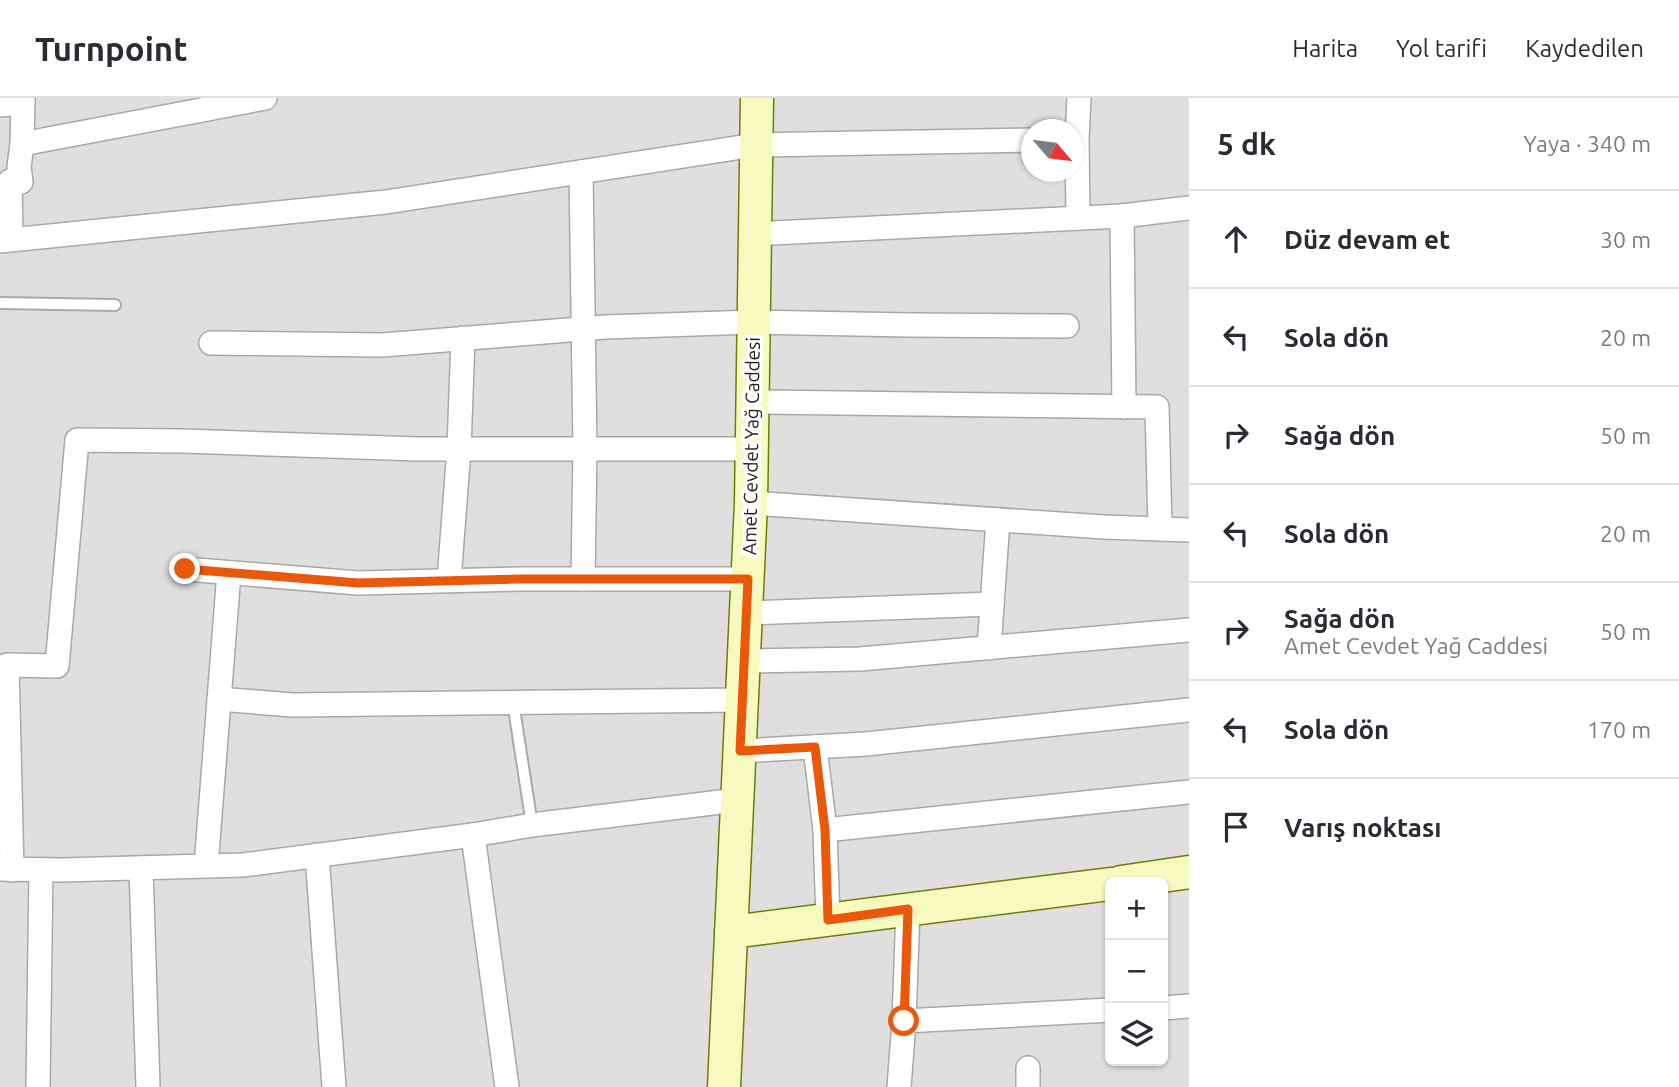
<!DOCTYPE html>
<html lang="tr">
<meta charset="utf-8">
<style>
body{margin:0;font-family:Ubuntu,sans-serif;background:#f2f2f3;color:#2b2b33}
.controls{position:absolute;right:21px;bottom:21px;display:grid;overflow:hidden;border-radius:10px;box-shadow:0 2px 5px #0004}
.controls button{width:63px;height:63px;display:grid;place-items:center;padding:0;border:0;border-bottom:2px solid #e1e1e2;background:#fff;color:#2b2b33;font:35px sans-serif}
.compass{position:absolute;left:1021px;top:21px;width:63px;height:63px;border-radius:50%;background:#fff;box-shadow:0 2px 5px #0004;rotate:118deg}
.stop{position:absolute;width:21px;height:21px;margin:-16px;border:5px solid #ea580c;border-radius:50%;background:#fff}
.stop.end{background:#ea580c;border-color:#fff;box-shadow:0 2px 7px #0008}
.list{margin:0;padding:0;list-style:none}
h2{display:flex;justify-content:space-between;align-items:center;height:91px;margin:0;padding:0 28px;font-size:30px}
h2 small{font-size:23px;font-weight:400;color:#7c7c81}
.list li{display:grid;grid-template-columns:46px 1fr auto;gap:21px;align-items:center;box-sizing:border-box;height:98px;padding:0 28px;border-top:2px solid #e1e1e2}
.list b{display:block;font-size:26px;white-space:nowrap}
.list p{margin:0;font-size:23px;white-space:nowrap;color:#7c7c81}
.list em{font-size:23px;font-style:normal;color:#7c7c81}
.icon{flex:none;width:38px;height:38px;fill:none;stroke:currentColor;stroke-width:2;stroke-linecap:round;stroke-linejoin:round}
.map{position:relative;flex:none;width:1189px;height:989px;overflow:hidden}
header{display:flex;align-items:center;gap:42px;box-sizing:border-box;height:98px;padding:0 35px;background:#fff;border-bottom:2px solid #e1e1e2}
header strong{font-size:33px}
nav{display:flex;gap:38px;margin-inline-start:auto;font-size:24px}
main{display:flex}
aside{flex:1;background:#fff}
.map>svg:first-child{display:block}
.residential{fill:#e0dfdf;fill-rule:evenodd}
.lines{fill:none;stroke-linecap:round;stroke-linejoin:round}
.service-casing{stroke:#a9a9a9;stroke-width:14}
.minor-casing{stroke:#a9a9a9;stroke-width:26}
.secondary-casing{stroke:#707d05;stroke-width:35}
.service{stroke:#fff;stroke-width:10}
.minor{stroke:#fff;stroke-width:23}
.secondary{stroke:#f7fabf;stroke-width:32}
.route{stroke:#ea580c;stroke-width:9}
.labels{text-anchor:middle;stroke-width:7;stroke-linejoin:round;paint-order:stroke}
.street-label{font-size:19px;fill:#222;stroke:#fff}
</style>
<header>
<strong>Turnpoint</strong>
<nav><a>Harita</a><a>Yol tarifi</a><a>Kaydedilen</a></nav>
</header>
<main>
<div class="map">
<svg width="1189" height="989" viewBox="0 0 1189 989">
<rect width="100%" height="100%" fill="#f2efe9"/>
<path class="residential" d="M0 0H1189V989H0ZM1032 32H1074V74H1032ZM1110 784H1163V963H1110Z"/>
<g class="lines">
<g class="service-casing">
<g id="service">
<path d="M0 205 115 207"/>
<path d="M513 604 532 727"/>
</g>
</g>
<g class="minor-casing">
<g id="minor">
<path d="M0 7 23 5"/>
<path d="M22 46 265 0"/>
<path d="M581 74 585 351 583 481"/>
<path d="M1122 118 1124 309"/>
<path d="M1078 120 1077 41 1079 0"/>
<path d="M754 136 1122 118 1189 110"/>
<path d="M11 141 10 83 21 84 19 69 22 46 23 0"/>
<path d="M0 143 386 104 755 47 1032 42"/>
<path d="M211 245 383 247 605 229 753 224 910 227 1067 228"/>
<path d="M752 304 1157 309 1160 431"/>
<path d="M751 405 1104 429 1189 432"/>
<path d="M185 471 358 485 522 481H748"/>
<path d="M449 482 459 351 463 240"/>
<path d="M746 515 992 506"/>
<path d="M989 550 998 422"/>
<path d="M744 563 860 561 1189 532"/>
<path d="M219 601 292 607 742 602"/>
<path d="M815 649 825 732 828 822"/>
<path d="M740 653 866 646 1189 612"/>
<path d="M825 732 1189 694"/>
<path d="M473 737 507 989"/>
<path d="M317 757 334 989"/>
<path d="M206 768 229 475"/>
<path d="M141 770 148 989"/>
<path d="M0 771 62 772 243 767 473 737 532 727 737 702"/>
<path d="M12 772 7 567 57 568 77 342 183 343 419 351H752"/>
<path d="M1163 910 1189 908"/>
<path d="M904 923 1110 912"/>
<path d="M1028 970V989"/>
<path d="M38 989 41 772"/>
<path d="M899 989 904 923 908 812"/>
</g>
</g>
<g class="secondary-casing">
<g id="secondary">
<path d="M1121 784 1189 774"/>
<path d="M731 834 1110 786"/>
<path d="M724 989 751 405 757 0"/>
</g>
</g>
<use href="#service" class="service"/>
<use href="#minor" class="minor"/>
<use href="#secondary" class="secondary"/>
</g>
<g class="lines">
<path class="route" d="M185 471 358 485 522 481H748L740 653 815 649 825 732 828 822 908 811 904 923"/>
</g>
<g class="labels">
<g class="street-label">
<text transform="translate(751 348) rotate(-89)" y="7">Amet Cevdet Yağ Caddesi</text>
</g>
</g>
</svg>
<div class="controls">
<button>+</button>
<button>−</button>
<button><svg class="icon" aria-label="layers" viewBox="0 0 24 24"><path d="M12 4l9 5-9 5-9-5zM3 14l9 5 9-5"/></svg></button>
</div>
<svg class="compass" viewBox="-18 -18 36 36"><path d="M0-13l5 13h-10z" fill="#e53935"/><path d="M0 13l5-13h-10z" fill="#7c7c81"/></svg>
<div class="stop" style="left:904px;top:923px"></div>
<div class="stop end" style="left:185px;top:471px"></div>
</div>
<aside>
<h2>5 dk<small>Yaya · 340 m</small></h2>
<ul class="list">
<li><svg class="icon" aria-label="ahead" viewBox="0 0 24 24"><path d="M12 20V5M6 11l6-6 6 6"/></svg><div><b>Düz devam et</b></div><em>30 m</em></li>
<li><svg class="icon" aria-label="left" viewBox="0 0 24 24"><path d="M17 20v-9H6M10 6l-5 5 5 5"/></svg><div><b>Sola dön</b></div><em>20 m</em></li>
<li><svg class="icon" aria-label="right" viewBox="0 0 24 24"><path d="M7 20v-9h11M14 6l5 5-5 5"/></svg><div><b>Sağa dön</b></div><em>50 m</em></li>
<li><svg class="icon" aria-label="left" viewBox="0 0 24 24"><path d="M17 20v-9H6M10 6l-5 5 5 5"/></svg><div><b>Sola dön</b></div><em>20 m</em></li>
<li><svg class="icon" aria-label="right" viewBox="0 0 24 24"><path d="M7 20v-9h11M14 6l5 5-5 5"/></svg><div><b>Sağa dön</b><p>Amet Cevdet Yağ Caddesi</p></div><em>50 m</em></li>
<li><svg class="icon" aria-label="left" viewBox="0 0 24 24"><path d="M17 20v-9H6M10 6l-5 5 5 5"/></svg><div><b>Sola dön</b></div><em>170 m</em></li>
<li><svg class="icon" aria-label="arrive" viewBox="0 0 24 24"><path d="M6 21V4h12l-3 4 3 4H6"/></svg><div><b>Varış noktası</b></div></li>
</ul>
</aside>
</main>
